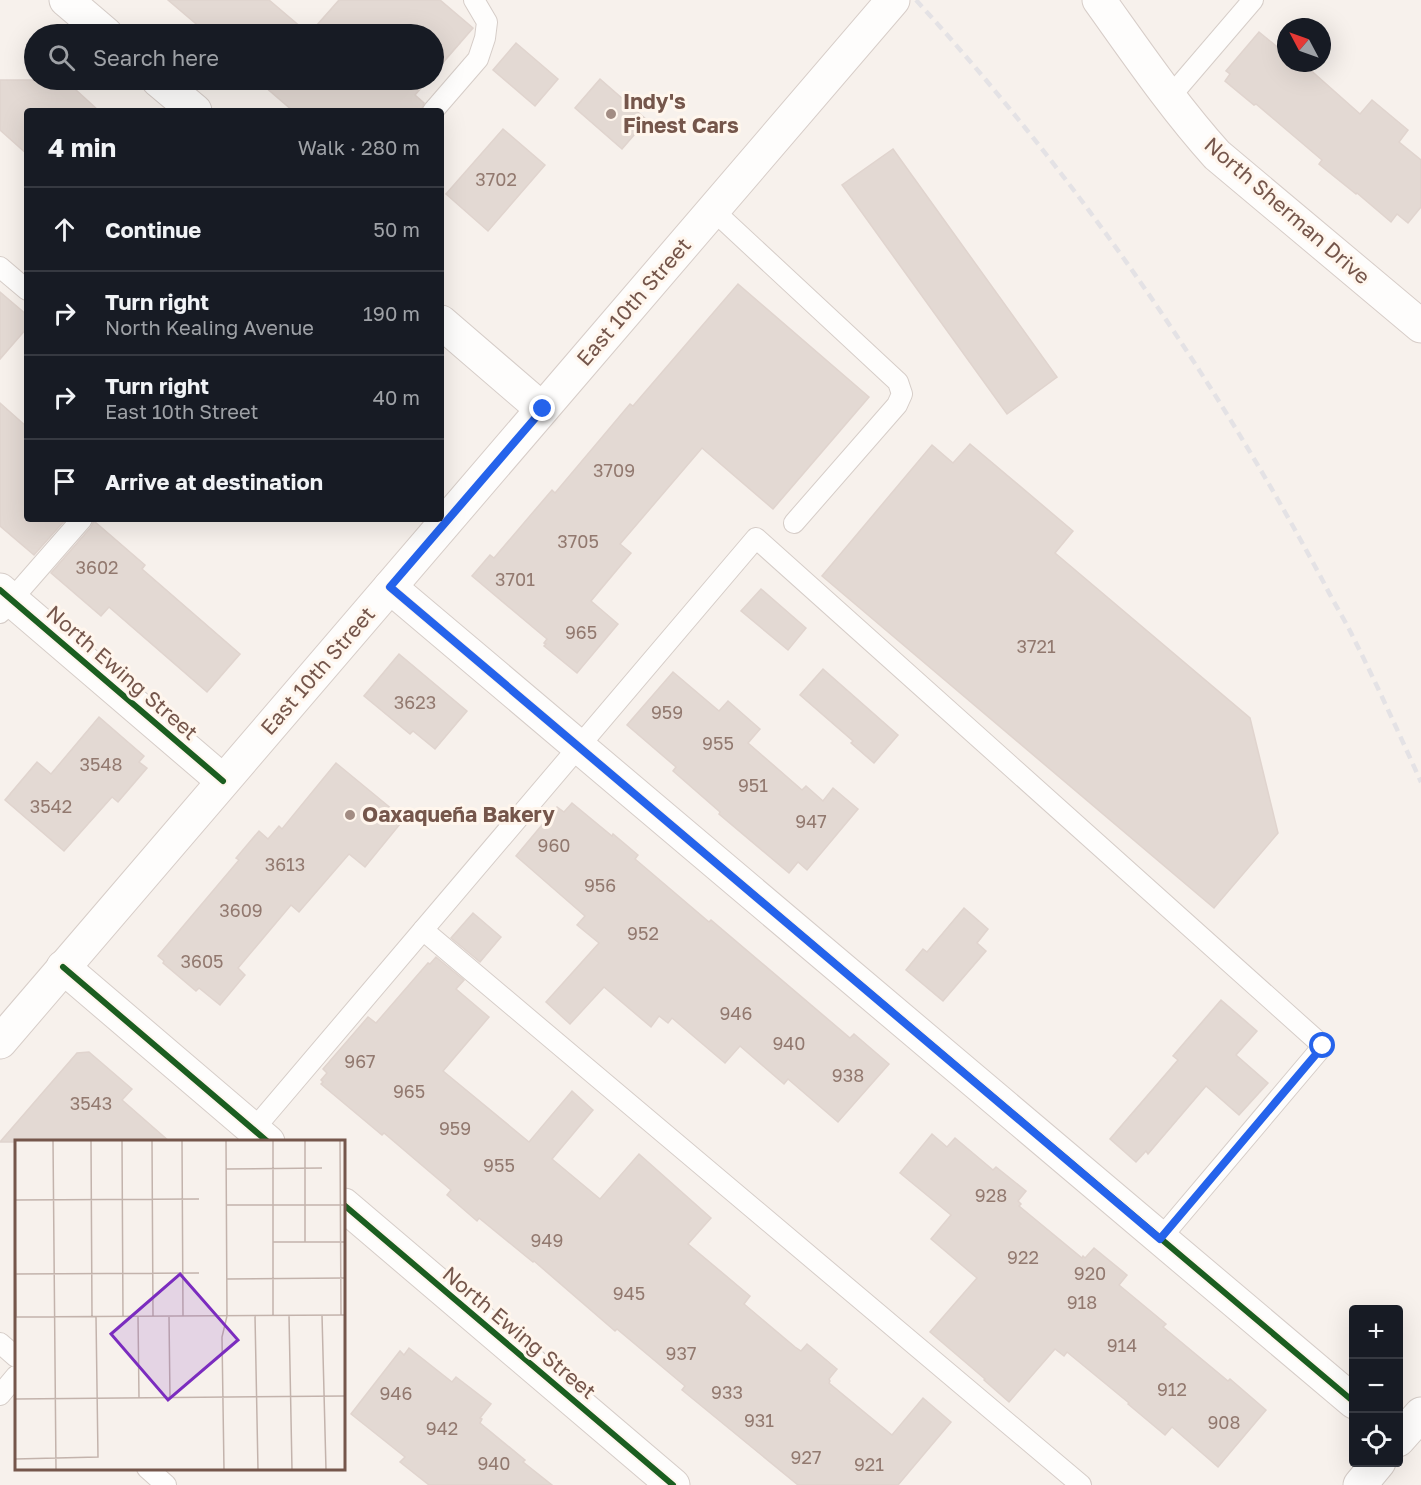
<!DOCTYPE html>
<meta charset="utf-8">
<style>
body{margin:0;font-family:"Golos Text",sans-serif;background:#242831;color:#f1f3f6}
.controls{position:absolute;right:18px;bottom:18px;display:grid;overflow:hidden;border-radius:6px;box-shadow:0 6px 24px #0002}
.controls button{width:54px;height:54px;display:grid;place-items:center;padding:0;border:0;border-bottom:2px solid #363941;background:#171b24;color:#f1f3f6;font:30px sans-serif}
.compass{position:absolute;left:1277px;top:18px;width:54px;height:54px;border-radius:50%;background:#171b24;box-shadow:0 6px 24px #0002;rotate:311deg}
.stop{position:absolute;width:18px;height:18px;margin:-14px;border:4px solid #2563eb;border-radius:50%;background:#fff}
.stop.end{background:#2563eb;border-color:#fff;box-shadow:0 2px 6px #0008}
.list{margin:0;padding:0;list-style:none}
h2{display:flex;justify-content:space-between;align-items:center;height:78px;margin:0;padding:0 24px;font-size:26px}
h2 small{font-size:20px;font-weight:400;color:#9ea1a6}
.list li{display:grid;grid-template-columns:39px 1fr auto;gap:18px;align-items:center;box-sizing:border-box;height:84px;padding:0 24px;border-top:2px solid #363941}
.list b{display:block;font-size:22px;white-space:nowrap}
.list p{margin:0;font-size:20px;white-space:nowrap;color:#9ea1a6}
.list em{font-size:20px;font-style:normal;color:#9ea1a6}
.icon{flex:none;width:33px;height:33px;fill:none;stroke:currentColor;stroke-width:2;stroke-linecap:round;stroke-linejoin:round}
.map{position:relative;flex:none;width:1421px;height:1485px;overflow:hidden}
.search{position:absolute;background:#171b24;box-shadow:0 6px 24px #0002;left:24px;top:24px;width:420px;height:66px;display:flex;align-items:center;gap:15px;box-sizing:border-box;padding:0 21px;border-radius:33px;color:#9ea1a6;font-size:22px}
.panel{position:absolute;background:#171b24;box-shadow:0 6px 24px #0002;left:24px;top:108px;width:420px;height:414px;border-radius:6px}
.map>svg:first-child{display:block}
.building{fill:#e3d9d3;stroke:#e0d4ce;stroke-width:1.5}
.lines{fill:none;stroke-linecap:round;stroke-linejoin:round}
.service-casing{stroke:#d6cdc8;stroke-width:22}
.minor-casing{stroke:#d6cdc8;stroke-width:35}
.secondary-casing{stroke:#d7cdc8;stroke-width:35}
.service{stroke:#fefdfc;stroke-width:20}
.minor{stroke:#fefdfc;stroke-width:33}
.secondary{stroke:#fefdfc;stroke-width:33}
.rail{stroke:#e4e2e5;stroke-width:4.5;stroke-dasharray:9 6;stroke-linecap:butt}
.cycleway-casing{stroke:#fff6ed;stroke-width:10}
.cycleway{stroke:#1b5e20;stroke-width:6}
.route{stroke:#2563eb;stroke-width:8}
.poi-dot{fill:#a28c83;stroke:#fff6ed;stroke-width:2}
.labels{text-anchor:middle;stroke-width:6;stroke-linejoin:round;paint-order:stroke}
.number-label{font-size:18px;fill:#92796f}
.poi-label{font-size:21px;font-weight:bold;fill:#75564b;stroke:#fff6ed;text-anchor:start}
.street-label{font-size:21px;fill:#75564b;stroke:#fff6ed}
.inset-road{fill:none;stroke:#c3b3ac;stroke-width:1.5}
.view{fill:#7b2cbf;fill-opacity:0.15;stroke:#7b2cbf;stroke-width:3}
.inset-edge{fill:none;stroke:#75564b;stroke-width:3}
</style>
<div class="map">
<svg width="1421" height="1485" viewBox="0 0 1421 1485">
<rect width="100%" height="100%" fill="#f7f1ec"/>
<g class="building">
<path d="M168 0H269L309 34H208Z"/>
<path d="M339 0H440L473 28 434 73V34H309Z"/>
<path d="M1259 32 1286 54V63H1296L1306 71 1308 68 1360 114 1372 100 1408 130 1399 142 1421 160V207L1408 223 1397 214 1391 222 1357 193 1356 194 1319 164 1322 160 1256 104 1254 105 1225 81 1230 74 1226 71Z"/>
<path d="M516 43 558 79 535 106 493 70Z"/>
<path d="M600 79 647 120 622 149 575 108Z"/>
<path d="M0 80H65L99 111H27V154L0 130Z"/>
<path d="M270 80H428L415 95 424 103 421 111H293L264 86Z"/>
<path d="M503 129 545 165 488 231 446 194Z"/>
<path d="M893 149 1057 377 1007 414 842 185Z"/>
<path d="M738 284 869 397 773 509 702 448 620 544 631 553 591 601 618 624 577 673 544 646 546 644 544 643 547 639 472 576 490 555 494 558 552 490 555 493 630 404 633 406Z"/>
<path d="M0 292 27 315V328L0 359Z"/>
<path d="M0 403 27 427V519H66L34 555 0 526Z"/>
<path d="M970 444 1073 531 1055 553 1250 718 1278 833 1214 908 822 576 932 445 953 463Z"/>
<path d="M94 521 145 565 142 569 240 654 207 692 109 607 101 616 51 573 91 527Z"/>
<path d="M761 589 806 628 788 650 741 611Z"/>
<path d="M399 654 467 711 435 749 413 731 410 734 364 696Z"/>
<path d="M823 669 898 735 874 763 851 743 853 741 800 695Z"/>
<path d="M673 672 719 711 728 701 760 729 748 743 802 790 806 786 823 801 833 788 858 809 807 870 798 862 789 873 719 814 720 812 673 771 676 767 627 725Z"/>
<path d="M99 717 144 756 139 762 147 768 118 802 112 797 64 851 5 800 37 762 51 774Z"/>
<path d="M336 763 404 819 365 867 349 854 299 912 291 905 238 968 245 975 220 1005 199 988 196 991 163 963 164 961 158 956 239 860 236 858 259 831 268 839 279 826 282 829Z"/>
<path d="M572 803 612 836 613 834 638 855 635 859 709 922 711 920 850 1038 854 1034 889 1064 838 1122 788 1079 784 1084 740 1046 725 1063 672 1018 668 1023 659 1016 651 1027 604 987 570 1024 546 1002 599 943 577 925 585 916 516 856 557 807 564 812Z"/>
<path d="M964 908 988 929 977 943 986 951 943 1001 906 970 923 949 927 952Z"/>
<path d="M473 913 501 937 480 962 451 938Z"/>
<path d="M436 957 464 980 456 989 489 1017 443 1071 529 1142 572 1091 593 1110 552 1159 600 1199 639 1154 711 1218 688 1244 750 1296 744 1304 795 1347 801 1351 807 1344 837 1369 829 1379 830 1381 829 1383 892 1435 923 1398 951 1422 898 1485H798L682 1390 685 1386 617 1329 615 1331 534 1261 533 1262 479 1218 477 1221 447 1195 451 1190 384 1133 382 1135 321 1084 323 1082 321 1080 327 1073 323 1069 368 1017 376 1023 428 963 430 964Z"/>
<path d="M1221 1000 1257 1031 1236 1055 1268 1083 1239 1115 1206 1086 1148 1154 1146 1151 1136 1162 1110 1139 1178 1060 1173 1056Z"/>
<path d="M89 1052 132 1089 122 1100 170 1142H0L77 1053Z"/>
<path d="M932 1134 947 1147 955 1138 993 1170 996 1167 1026 1191 1018 1201 1021 1204 1019 1206 1082 1258 1083 1256 1085 1258 1094 1248 1127 1275 1119 1285 1166 1324 1163 1327 1228 1381 1230 1379 1266 1410 1218 1467 1172 1427 1165 1435 1128 1404 1129 1403 1067 1352 1064 1356 1055 1349 1009 1402 984 1380 985 1379 930 1332 977 1278 931 1239 951 1215 900 1173Z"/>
<path d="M409 1348 452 1382 456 1377 491 1404 480 1418 482 1419 480 1423 525 1460 523 1462 552 1485H429L400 1462 405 1457 351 1414 400 1351 404 1355Z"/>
</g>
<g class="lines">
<g class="service-casing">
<g id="service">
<path d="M1169 98 1253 0"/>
<path d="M433 111 478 59 485 38 487 22 474 0"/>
<path d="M713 210 898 382 902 394 897 405 794 523"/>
<path d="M0 267 27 290"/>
<path d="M0 613 82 519"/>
<path d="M423 930 1081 1485"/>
<path d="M254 1129 756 538 1323 1046 1160 1239"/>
<path d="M0 1343 16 1357"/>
<path d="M0 1395 16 1376"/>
<path d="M147 1468 166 1485"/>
</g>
</g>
<g class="minor-casing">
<g id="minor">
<path d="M66 0 106 34"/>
<path d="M158 80 195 111"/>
<path d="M441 322 542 409"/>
<path d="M390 587 1354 1402"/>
<path d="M0 590 223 781"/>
<path d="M63 967 268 1142"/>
<path d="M344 1205 673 1485"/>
<path d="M1398 1440 1421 1414"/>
<path d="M1360 1485 1379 1462"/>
</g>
</g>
<g class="secondary-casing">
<g id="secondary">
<path d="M1099 0C1137 53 1173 106 1217 155L1421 326"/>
<path d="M0 1042 893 0"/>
</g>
</g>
<use href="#service" class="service"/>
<use href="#minor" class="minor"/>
<use href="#secondary" class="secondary"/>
<path class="rail" d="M916 0C1076 176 1212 373 1324 583 1331 597 1339 611 1347 625 1373 676 1397 729 1421 782"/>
<g class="cycleway-casing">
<g id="cycleway">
<path d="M390 587 1354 1402"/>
<path d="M0 590 223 781"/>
<path d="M63 967 268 1142"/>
<path d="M344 1205 673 1485"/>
</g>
</g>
<use href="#cycleway" class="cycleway"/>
</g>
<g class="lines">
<path class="route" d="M543 409 390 587 1160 1239 1323 1046"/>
</g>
<g class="poi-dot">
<circle cx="611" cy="114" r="6"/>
<circle cx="350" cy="815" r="6"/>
</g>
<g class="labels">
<g class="number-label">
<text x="496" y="186">3702</text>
<text x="614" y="477">3709</text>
<text x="578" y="548">3705</text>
<text x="97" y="574">3602</text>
<text x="515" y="586">3701</text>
<text x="581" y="639">965</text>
<text x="1036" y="653">3721</text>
<text x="415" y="709">3623</text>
<text x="667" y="719">959</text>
<text x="718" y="750">955</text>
<text x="101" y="771">3548</text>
<text x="753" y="792">951</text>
<text x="51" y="813">3542</text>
<text x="811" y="828">947</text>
<text x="554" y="852">960</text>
<text x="285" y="871">3613</text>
<text x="600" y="892">956</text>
<text x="241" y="917">3609</text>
<text x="643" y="940">952</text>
<text x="202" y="968">3605</text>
<text x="736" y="1020">946</text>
<text x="789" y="1050">940</text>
<text x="360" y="1068">967</text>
<text x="848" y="1082">938</text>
<text x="409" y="1098">965</text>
<text x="91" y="1110">3543</text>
<text x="455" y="1135">959</text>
<text x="499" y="1172">955</text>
<text x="991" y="1202">928</text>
<text x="547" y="1247">949</text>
<text x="1023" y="1264">922</text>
<text x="1090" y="1280">920</text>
<text x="629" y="1300">945</text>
<text x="1082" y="1309">918</text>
<text x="1122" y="1352">914</text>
<text x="681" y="1360">937</text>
<text x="1172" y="1396">912</text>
<text x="727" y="1399">933</text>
<text x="396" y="1400">946</text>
<text x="759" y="1427">931</text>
<text x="1224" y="1429">908</text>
<text x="442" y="1435">942</text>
<text x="806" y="1464">927</text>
<text x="494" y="1470">940</text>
<text x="869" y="1471">921</text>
</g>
<g class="poi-label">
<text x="623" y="109">Indy's<tspan x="623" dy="24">Finest Cars</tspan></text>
<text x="362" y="822">Oaxaqueña Bakery</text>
</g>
<g class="street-label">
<text transform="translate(1287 211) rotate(41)" y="7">North Sherman Drive</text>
<text transform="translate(634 302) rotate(-49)" y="7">East 10th Street</text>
<text transform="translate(318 671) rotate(-49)" y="7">East 10th Street</text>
<text transform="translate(122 673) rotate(41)" y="7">North Ewing Street</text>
<text transform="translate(519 1333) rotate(40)" y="7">North Ewing Street</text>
</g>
</g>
<g transform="translate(15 1140)">
<rect width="330" height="330" fill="#f7f1ec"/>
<path class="inset-road" d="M38 0 41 330M76 0 77 176M107 0 108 176M137 0 138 176M167 0 168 176M258 0V175M290 0V102M325 0 326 175M211 29 307 28M0 60 184 59M212 65H330M0 86 1 177M258 102H330M0 134 184 133M212 139 330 138M274 175 277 330M307 175 311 330M123 176 124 258M154 176 155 258M240 176 243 330M0 177 330 175M0 259 330 256M0 319 83 317 81 177M209 330 207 197 212 176 211 0"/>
<path class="view" d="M165 134 223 200 153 260 96 194Z"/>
<rect width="330" height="330" class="inset-edge"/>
</g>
</svg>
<div class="controls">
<button>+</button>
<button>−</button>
<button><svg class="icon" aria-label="locate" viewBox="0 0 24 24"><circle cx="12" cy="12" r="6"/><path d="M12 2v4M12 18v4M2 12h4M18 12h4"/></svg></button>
</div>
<svg class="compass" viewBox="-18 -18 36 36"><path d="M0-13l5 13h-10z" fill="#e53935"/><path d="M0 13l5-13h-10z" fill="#9ea1a6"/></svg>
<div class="stop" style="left:1323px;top:1046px"></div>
<div class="stop end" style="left:543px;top:409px"></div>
<div class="search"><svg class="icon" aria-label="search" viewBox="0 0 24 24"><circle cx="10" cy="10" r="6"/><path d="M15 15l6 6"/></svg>Search here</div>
<section class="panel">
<h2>4 min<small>Walk · 280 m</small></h2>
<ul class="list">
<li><svg class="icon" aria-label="ahead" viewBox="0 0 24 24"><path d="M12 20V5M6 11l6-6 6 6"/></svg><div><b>Continue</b></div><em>50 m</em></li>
<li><svg class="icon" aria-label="right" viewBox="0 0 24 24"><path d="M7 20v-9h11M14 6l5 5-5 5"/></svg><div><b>Turn right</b><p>North Kealing Avenue</p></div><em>190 m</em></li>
<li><svg class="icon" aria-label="right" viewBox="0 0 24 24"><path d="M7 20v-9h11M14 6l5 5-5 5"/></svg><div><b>Turn right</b><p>East 10th Street</p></div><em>40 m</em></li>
<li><svg class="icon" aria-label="arrive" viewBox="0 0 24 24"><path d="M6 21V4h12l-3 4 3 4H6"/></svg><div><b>Arrive at destination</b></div></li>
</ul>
</section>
</div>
